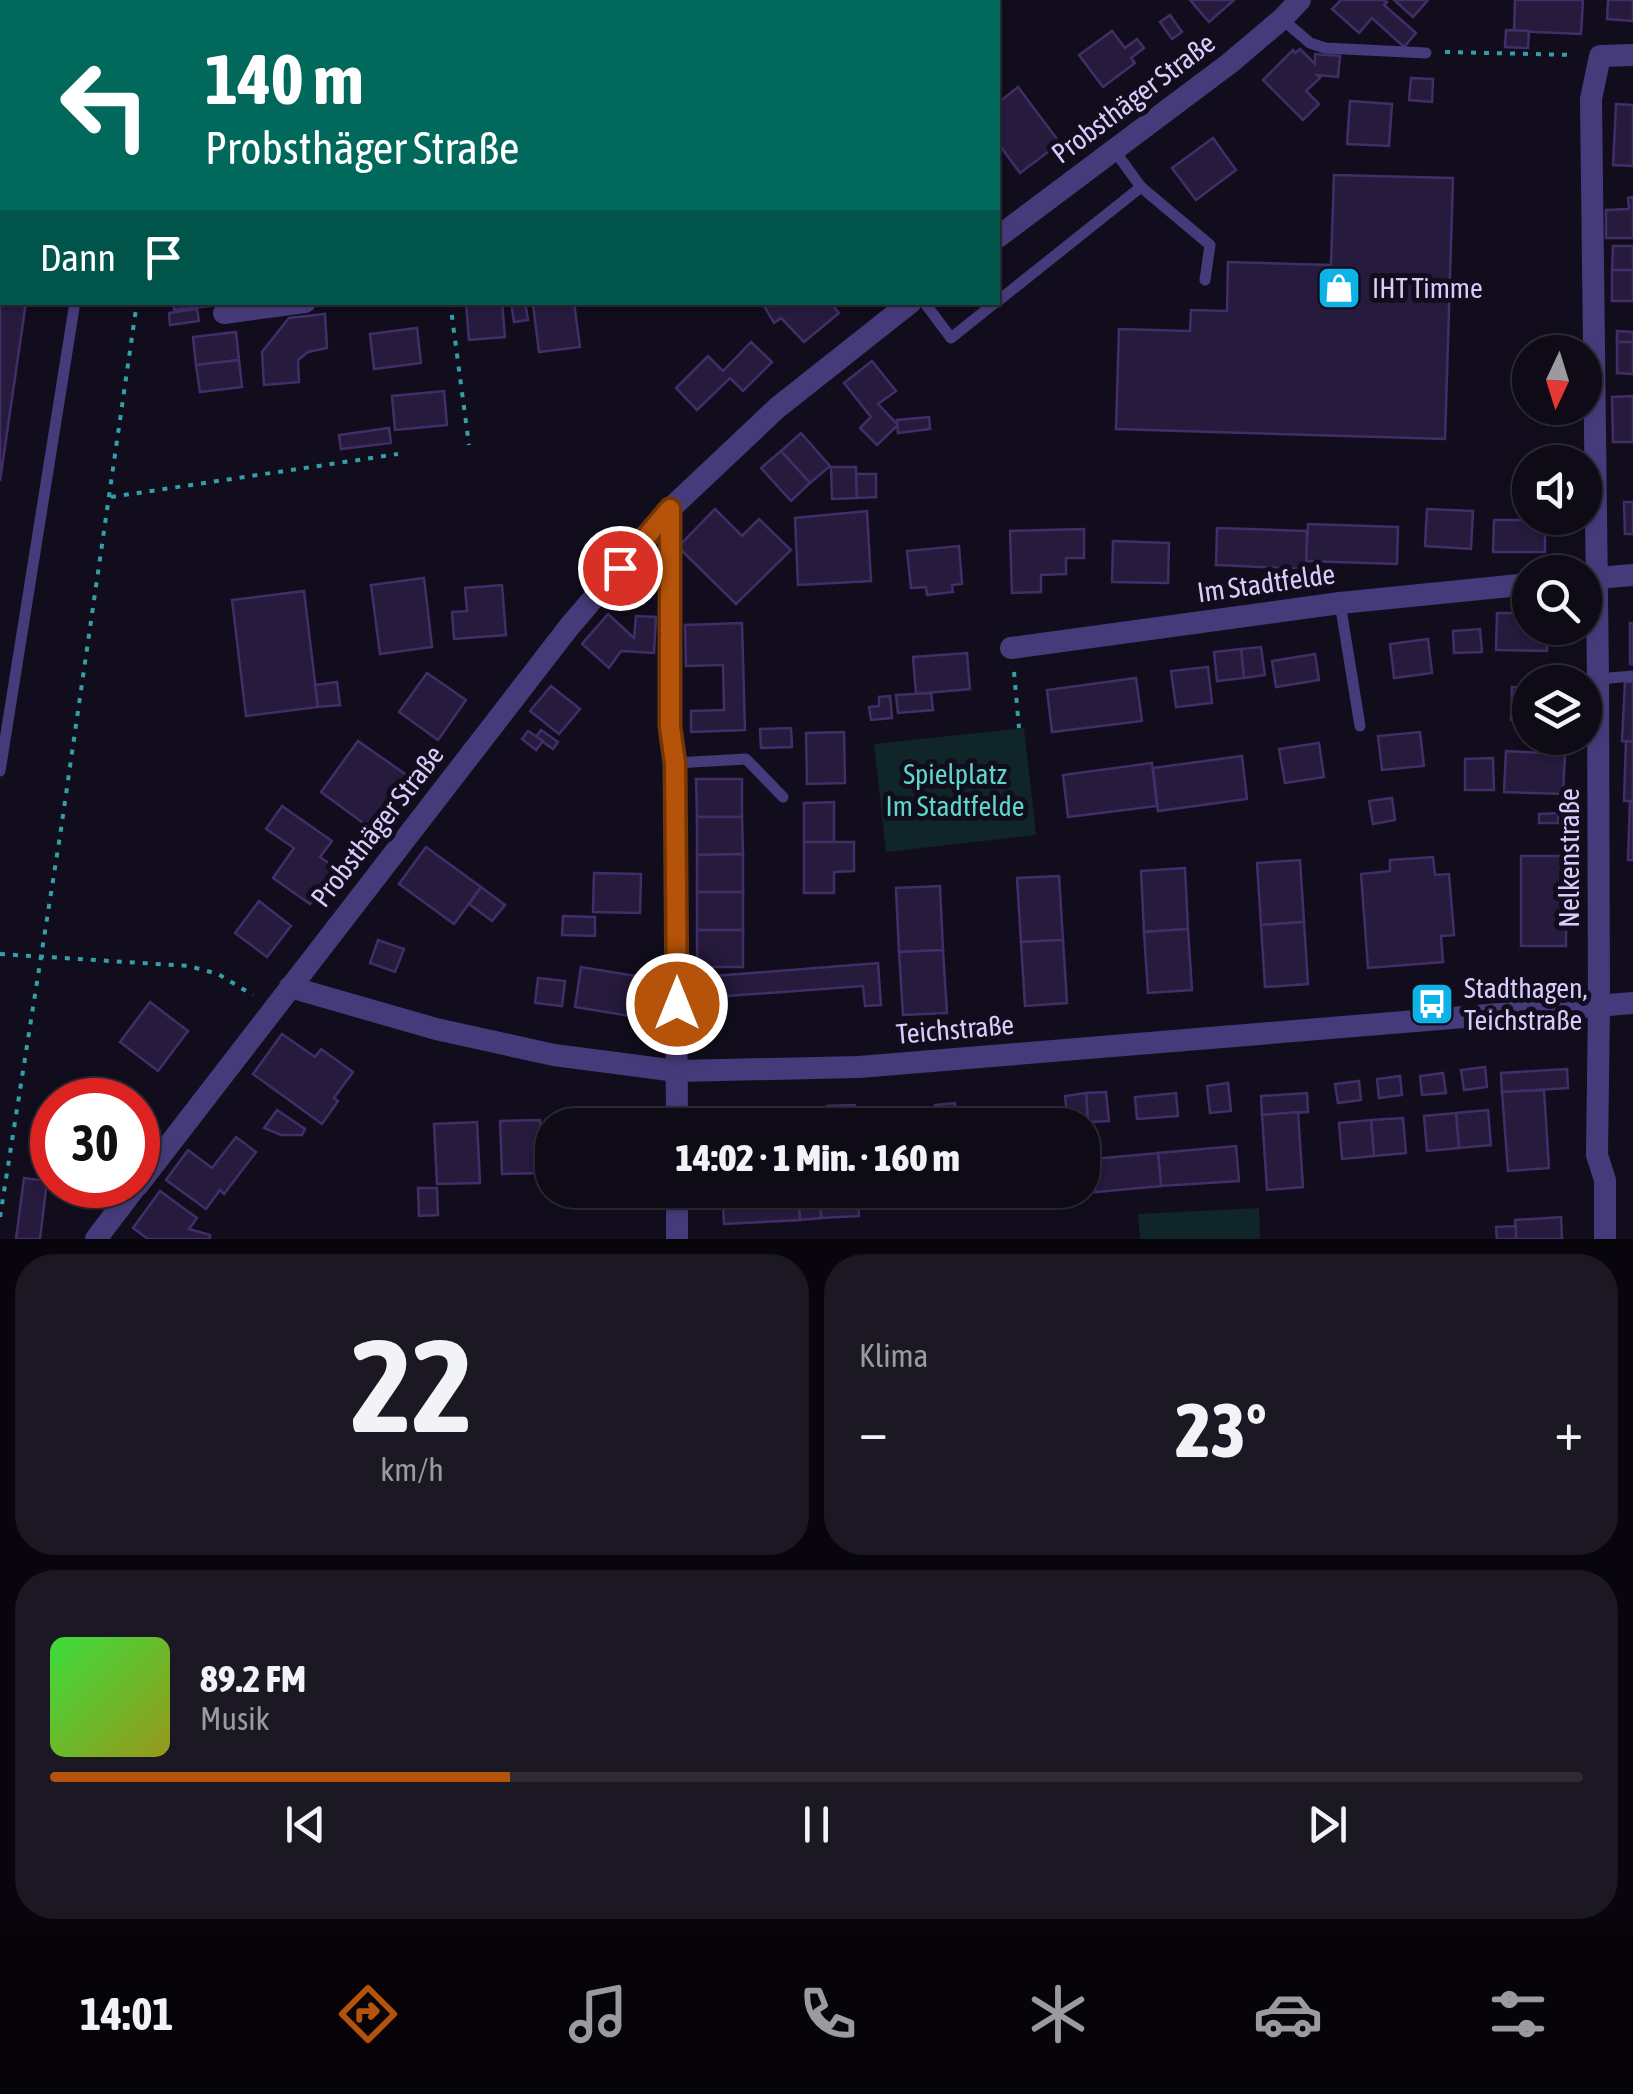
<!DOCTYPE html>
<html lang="de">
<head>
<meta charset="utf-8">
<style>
	body { margin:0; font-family:"Asap Condensed",sans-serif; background:#1c1823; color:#f1f3f6; height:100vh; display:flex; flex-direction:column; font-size:38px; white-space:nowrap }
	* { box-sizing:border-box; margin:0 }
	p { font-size:32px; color:#9b9aa1 }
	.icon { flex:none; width:55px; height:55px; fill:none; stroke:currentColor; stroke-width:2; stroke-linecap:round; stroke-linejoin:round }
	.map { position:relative; height:1239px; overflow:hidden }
	.side { display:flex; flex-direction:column; gap:15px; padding:15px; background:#08060c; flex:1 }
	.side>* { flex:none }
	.guide { position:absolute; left:0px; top:0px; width:1000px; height:305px; box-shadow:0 2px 8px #0004,0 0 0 2px #2e2b35; background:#00695c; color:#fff; overflow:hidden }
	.needle { width:65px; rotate:184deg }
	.buttons { position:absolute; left:1512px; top:335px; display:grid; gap:20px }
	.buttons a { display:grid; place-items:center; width:90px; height:90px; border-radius:50%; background:#0e0a16; box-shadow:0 2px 8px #0004,0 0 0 2px #2e2b35; font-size:50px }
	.speed { position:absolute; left:30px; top:1078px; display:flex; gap:20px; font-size:50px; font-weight:700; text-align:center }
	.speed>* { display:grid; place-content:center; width:130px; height:130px; border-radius:50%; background:#0e0a16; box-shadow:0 2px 8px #0004,0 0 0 2px #2e2b35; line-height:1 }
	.speed .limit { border:15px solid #d22; background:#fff; color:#111 }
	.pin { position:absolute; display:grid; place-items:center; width:85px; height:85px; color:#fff; margin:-42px; border:5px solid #fff; border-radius:50%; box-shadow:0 2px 10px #0007 }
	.me { position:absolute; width:110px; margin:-55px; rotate:0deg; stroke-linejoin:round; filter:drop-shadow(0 0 8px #0008) }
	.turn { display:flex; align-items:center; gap:35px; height:210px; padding:0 40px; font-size:45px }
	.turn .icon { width:130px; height:130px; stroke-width:2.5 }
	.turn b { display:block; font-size:70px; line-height:85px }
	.then { display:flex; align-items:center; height:95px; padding:0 40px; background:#0003; gap:20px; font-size:38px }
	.big { font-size:75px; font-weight:800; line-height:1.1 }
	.side .card { flex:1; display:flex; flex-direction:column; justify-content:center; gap:15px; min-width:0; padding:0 35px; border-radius:40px; background:#1c1823 }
	.side .dial { align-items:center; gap:0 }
	.dial b { font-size:130px; line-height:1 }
	.song { display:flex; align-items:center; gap:30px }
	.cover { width:120px; height:120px; border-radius:15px; background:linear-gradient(135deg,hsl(120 70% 55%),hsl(60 70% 35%)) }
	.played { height:10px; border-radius:5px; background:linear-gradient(90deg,#b45309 30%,#2e2b35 30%) }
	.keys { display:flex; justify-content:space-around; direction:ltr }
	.heat { display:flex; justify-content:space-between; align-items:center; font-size:55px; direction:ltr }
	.side .tiles { flex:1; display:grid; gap:15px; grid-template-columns:1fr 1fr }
	.card:last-child { grid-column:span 2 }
	.trip { position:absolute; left:535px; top:1108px; width:565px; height:100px; border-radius:40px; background:#0e0a16; box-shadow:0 2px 8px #0004,0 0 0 2px #2e2b35; font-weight:800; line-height:100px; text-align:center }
	.tab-bar { display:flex; height:160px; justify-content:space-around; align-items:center; background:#060409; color:#9b9aa1 }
	.tab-bar .icon { width:70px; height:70px }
	.tab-bar .on { color:#b45309 }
	.tab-bar b { font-size:45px; color:#f1f3f6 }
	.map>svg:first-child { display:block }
</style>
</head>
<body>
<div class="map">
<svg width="1633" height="1239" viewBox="0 0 1633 1239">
	<rect width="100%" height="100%" fill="#120d1d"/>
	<!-- green -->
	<g fill="#102527">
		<path d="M1024,728L1036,835L886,852L874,744Z"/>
		<path d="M1259,1208L1260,1239H1140L1138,1214Z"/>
	</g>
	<!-- building -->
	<g fill="#261a3d" stroke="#412e68" stroke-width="2.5">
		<path d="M143,0V2L80,1V0Z"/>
		<path d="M519,0H552V2H501Z"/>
		<rect x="745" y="0" width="59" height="2"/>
		<path d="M1190,0H1234L1209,22Z"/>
		<path d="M1341,0H1384L1387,2L1384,5L1416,33L1404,47L1372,18L1359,33L1332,9Z"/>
		<path d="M1394,0H1428L1413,17Z"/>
		<path d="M1515,0H1583L1581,34L1514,31Z"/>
		<path d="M1608,0H1633V21L1607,19Z"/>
		<path d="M1170,15L1182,32L1172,39L1160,22Z"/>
		<path d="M1506,30L1529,31L1528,48L1505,47Z"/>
		<path d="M1112,31L1125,48L1137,39L1144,48L1131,58L1135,63L1103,87L1079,55Z"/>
		<path d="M1300,49L1315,64V54L1340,56L1338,77L1317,75L1320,78L1306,91L1319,104L1303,120L1263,80L1293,50L1295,53Z"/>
		<path d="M1411,78L1433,79L1432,102L1409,100Z"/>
		<path d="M1018,87L1060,143L1020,173L998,143V103Z"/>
		<path d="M1350,101L1392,104L1389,146L1347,144Z"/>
		<path d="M1616,104L1633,105V166L1613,165Z"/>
		<path d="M1213,138L1236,170L1196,200L1172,168Z"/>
		<path d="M1334,175L1453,178L1445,439L1116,429L1119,329L1190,331L1191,310L1227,311L1228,262L1331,265Z"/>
		<path d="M1633,197V238H1606V210L1629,209L1628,198Z"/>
		<path d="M0,231L2,232V302H26L0,481Z"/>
		<path d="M1613,246H1633V270H1612Z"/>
		<rect x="1612" y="270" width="21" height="31"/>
		<path d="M174,302H210V306L174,310Z"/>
		<path d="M502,302L505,337L469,340L466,303Z"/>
		<path d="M511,302H525L528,320L514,322Z"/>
		<path d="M554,302H574L580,347L539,352L533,305Z"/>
		<path d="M762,302H830L839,313L804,342L781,318L774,323Z"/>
		<path d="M197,309L199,321L170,325L169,313Z"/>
		<path d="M325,314L327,348L308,352L298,360L299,382L264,385L262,352L289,318Z"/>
		<path d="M417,328L421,363L374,369L370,334Z"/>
		<path d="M1617,331L1633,332V342H1617Z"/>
		<path d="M236,332L239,360L196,365L193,337Z"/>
		<path d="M751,342L772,362L743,391L730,378L697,410L676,388L708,356L723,371Z"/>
		<path d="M1617,342H1633V374L1617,373Z"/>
		<path d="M239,360L242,387L200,392L196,365Z"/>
		<path d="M872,361L896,391L878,404L898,425L877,445L860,428L871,417L844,383Z"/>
		<path d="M444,391L447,425L395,430L392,396Z"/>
		<path d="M1633,396V442H1613L1612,397Z"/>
		<path d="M929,417L930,429L898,433L897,420Z"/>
		<path d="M389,428L391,443L341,449L339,435Z"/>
		<path d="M801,433L830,466L810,483L781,451Z"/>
		<path d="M781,451L810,483L791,501L761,468Z"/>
		<path d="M831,467H856L857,498L832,499Z"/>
		<path d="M856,474H876V497L857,498Z"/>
		<path d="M1624,502H1633V534H1625Z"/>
		<path d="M715,509L742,536L759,519L791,550L736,604L678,547Z"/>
		<path d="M1427,509L1473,511L1471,549L1425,546Z"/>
		<path d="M867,511L871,581L798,585L795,518Z"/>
		<path d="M1494,520H1545V552H1493Z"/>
		<path d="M1308,524L1398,527L1397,564L1306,561Z"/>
		<path d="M1217,528L1307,531L1306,569L1216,565Z"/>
		<path d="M1084,529V558H1066V574L1041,575V592L1012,593L1010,531Z"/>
		<path d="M1113,541L1169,543L1168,583L1112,582Z"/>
		<path d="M959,546L962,584L952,585L953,592L927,595L926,587L911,588L907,551Z"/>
		<path d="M424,578L432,647L380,654L371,585Z"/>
		<path d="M502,585L506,635L454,639L452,612L467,611L465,588Z"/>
		<path d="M304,591L318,707L246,716L232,600Z"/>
		<path d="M1497,613H1530V628H1547V651L1496,650Z"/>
		<path d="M608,614L634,638L636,616L656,617L654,653L621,651L609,668L582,644Z"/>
		<path d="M742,623L745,730L691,732V711L724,710L723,665L686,666L685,625Z"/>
		<rect x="1630" y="623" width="3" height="41"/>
		<path d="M1480,629L1482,652L1454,653L1453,631Z"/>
		<path d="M1428,639L1432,673L1394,678L1390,644Z"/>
		<path d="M1261,647L1265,675L1244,678L1241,649Z"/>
		<path d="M1241,649L1244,678L1217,681L1214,652Z"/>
		<path d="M967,653L970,689L916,694L913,657Z"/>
		<path d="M1315,654L1319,680L1276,687L1272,661Z"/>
		<path d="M1208,667L1212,703L1176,707L1171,671Z"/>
		<path d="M427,673L466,700L438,740L399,712Z"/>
		<rect x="1535" y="677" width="25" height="5"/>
		<path d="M1136,678L1142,721L1052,732L1047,690Z"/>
		<path d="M337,682L340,705L318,707L315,685Z"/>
		<path d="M1625,682H1633V742L1622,741Z"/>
		<path d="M551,686L580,709L559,734L530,711Z"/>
		<path d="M1512,687H1530V720H1511Z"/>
		<path d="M931,693L933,710L898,713L896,695Z"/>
		<path d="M890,696L892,718L871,720L869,707L879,706V697Z"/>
		<path d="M791,728L792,747L761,748L760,729Z"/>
		<path d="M541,730L558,742L553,749L536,737Z"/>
		<path d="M528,731L543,741L536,750L522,739Z"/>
		<path d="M844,732L845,783L807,784L806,733Z"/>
		<path d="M1420,732L1424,766L1382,770L1378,736Z"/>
		<path d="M358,741L408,776L370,828L321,792Z"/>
		<path d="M1626,741L1633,742V801H1624Z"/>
		<path d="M1319,743L1324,777L1285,783L1279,749Z"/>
		<path d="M1506,751L1565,754L1563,794L1504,792Z"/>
		<path d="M1242,756L1247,799L1158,811L1153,768Z"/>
		<path d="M1493,758L1494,790H1465V759Z"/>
		<path d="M1152,763L1157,806L1068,817L1063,775Z"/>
		<path d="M696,779H742V817H697Z"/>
		<path d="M1392,798L1395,820L1373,824L1369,801Z"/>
		<path d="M1630,801H1633V860H1628Z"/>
		<path d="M834,802V842H804V803Z"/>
		<path d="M282,806L332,841L320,857L336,868L310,904L273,878L294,848L266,829Z"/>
		<path d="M1558,813V823H1539V814Z"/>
		<path d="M697,817H742L743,854L697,855Z"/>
		<path d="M804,842H854V871L834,872V893H804Z"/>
		<path d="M426,847L481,887L454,924L399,884Z"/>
		<path d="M743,854V892H697V855Z"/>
		<rect x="1521" y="856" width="45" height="90"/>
		<path d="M1433,857L1435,875L1449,874L1454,935L1441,936L1443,962L1368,968L1361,874L1390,871V860Z"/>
		<path d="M1300,860L1304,922L1261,925L1257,863Z"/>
		<path d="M1185,868L1188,929L1144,932L1141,871Z"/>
		<path d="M594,873L641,874L640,913L593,912Z"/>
		<path d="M1059,876L1063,940L1021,942L1017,878Z"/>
		<path d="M940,886L943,950L899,952L896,888Z"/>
		<path d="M481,887L505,905L492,921L469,904Z"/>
		<rect x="697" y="892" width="46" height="38"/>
		<path d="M259,901L291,926L267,957L235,933Z"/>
		<path d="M563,916L595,917V936L562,935Z"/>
		<path d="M1304,922L1308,984L1265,987L1261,925Z"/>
		<path d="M1188,929L1192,990L1148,993L1144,932Z"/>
		<rect x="697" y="930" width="46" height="37"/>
		<path d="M378,940L404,949L395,972L370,963Z"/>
		<path d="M1063,940L1067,1003L1025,1006L1021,942Z"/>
		<path d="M943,950L947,1013L903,1015L899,952Z"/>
		<path d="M878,963L881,1005L865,1006L863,986L715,997L714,976Z"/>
		<path d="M581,967L642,977L636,1017L575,1007Z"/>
		<path d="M538,978L565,981L562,1006L535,1003Z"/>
		<path d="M150,1002L188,1031L158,1071L120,1042Z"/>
		<path d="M282,1034L315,1057L321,1049L353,1072L334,1098L338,1101L322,1124L253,1074Z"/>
		<path d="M1485,1067L1487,1087L1464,1090L1461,1070Z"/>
		<path d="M1567,1069L1568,1088L1502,1092L1501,1073Z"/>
		<path d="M1443,1073L1446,1093L1422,1095L1420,1076Z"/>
		<path d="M1400,1076L1402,1095L1379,1098L1377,1079Z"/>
		<path d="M1359,1081L1361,1100L1338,1103L1335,1084Z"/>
		<path d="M1228,1083L1231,1111L1210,1113L1207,1086Z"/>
		<path d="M1544,1090L1549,1168L1508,1171L1502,1092Z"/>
		<path d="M1106,1092L1109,1121L1088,1122L1086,1093Z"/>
		<path d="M1086,1093L1088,1122L1068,1125L1065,1096Z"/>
		<path d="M1176,1093L1178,1116L1137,1119L1135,1097Z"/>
		<path d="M1307,1093L1308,1112L1262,1115L1261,1096Z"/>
		<path d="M955,1103L957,1125H938L935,1105Z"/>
		<path d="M855,1105V1122H827V1106Z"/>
		<path d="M277,1110L305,1129L302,1135H281L264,1128Z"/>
		<path d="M1488,1110L1491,1145L1459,1148L1456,1113Z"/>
		<path d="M1298,1112L1303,1187L1267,1190L1262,1115Z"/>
		<path d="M1456,1113L1459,1148L1427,1151L1424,1116Z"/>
		<path d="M620,1118V1125H584V1120Z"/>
		<path d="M1403,1118L1406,1153L1374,1156L1371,1120Z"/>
		<path d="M540,1120L542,1173L502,1174L500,1121Z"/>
		<path d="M1371,1120L1374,1156L1342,1159L1339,1123Z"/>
		<path d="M477,1122L480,1183L437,1184L434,1124Z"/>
		<path d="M236,1137L256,1152L224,1194L220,1190L206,1209L166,1180L188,1150L212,1168Z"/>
		<path d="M1236,1146L1239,1181L1161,1186L1158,1153Z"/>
		<path d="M1158,1153L1161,1186L1086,1193L1083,1160Z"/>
		<path d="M24,1178L47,1181L40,1239H16Z"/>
		<path d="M418,1188H437L438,1215L419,1216Z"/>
		<path d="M722,1190H799L800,1220L724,1224Z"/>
		<path d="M820,1190H857L859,1216L821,1218Z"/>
		<path d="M160,1191L197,1218L189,1229L210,1235V1239H148L133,1228Z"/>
		<path d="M820,1191L821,1218L800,1220L799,1193Z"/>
		<path d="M1561,1217L1562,1239H1516L1515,1220Z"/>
		<path d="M1516,1226V1239H1497L1496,1227Z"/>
	</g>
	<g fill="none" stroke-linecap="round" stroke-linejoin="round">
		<!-- path -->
		<g stroke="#349fa8" stroke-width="4" stroke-dasharray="5 8" stroke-linecap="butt">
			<path d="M1445,52L1575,55"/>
			<path d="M0,145L2,146"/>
			<path d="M450,302L469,445"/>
			<path d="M111,497L398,454"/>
			<path d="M1014,672L1019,728"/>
			<path d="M0,954L189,966L218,974L253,995"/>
			<path d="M0,1217L60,836L137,302"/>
		</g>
		<!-- service -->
		<g stroke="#463b7a" stroke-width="11">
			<path d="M1282,19L1310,43L1325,48L1426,53"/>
			<path d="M1141,187L1210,245L1205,280"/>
			<path d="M0,205H2"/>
			<path d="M998,301L1141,187L1114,150"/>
			<path d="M924,302L951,338L996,302"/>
			<path d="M1340,603L1360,726"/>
			<path d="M1598,679L1633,676"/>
			<path d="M675,763L746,759L783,797"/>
			<path d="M0,771L75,302"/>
		</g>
		<!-- minor -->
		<g stroke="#463b7a" stroke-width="22">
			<path d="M189,2V0"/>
			<path d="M951,2L965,0"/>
			<path d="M998,237L1230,63L1282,19L1300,0"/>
			<path d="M224,313L305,302"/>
			<path d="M670,509V727L675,763L677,1125"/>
			<path d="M1585,579L1633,575"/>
			<path d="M1011,648L1340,603L1530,584"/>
			<path d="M290,987L436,1029L554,1055L677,1071L859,1067L1633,1003"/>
			<path d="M138,1185L569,627L670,509L777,408L911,302"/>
			<path d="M96,1239L137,1185"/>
			<path d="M677,1239V1190"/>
			<path d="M1605,1239V1180L1597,1155L1599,1006L1598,679L1591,99L1600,56L1633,55"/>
		</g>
	</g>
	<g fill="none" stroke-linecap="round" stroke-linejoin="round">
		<defs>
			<path id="route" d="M620,568L670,509V727L675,763L677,1004"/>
		</defs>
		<!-- route casing -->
		<use href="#route" stroke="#753606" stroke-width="25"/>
		<!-- route -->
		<use href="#route" stroke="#b45309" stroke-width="18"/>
	</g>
	<!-- icons -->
	<defs>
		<symbol id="shop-square" viewBox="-11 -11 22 22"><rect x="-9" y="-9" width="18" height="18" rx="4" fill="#0db3e7" stroke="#120d1d"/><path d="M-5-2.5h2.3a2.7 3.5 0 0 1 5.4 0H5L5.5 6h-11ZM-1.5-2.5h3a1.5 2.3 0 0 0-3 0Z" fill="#fff"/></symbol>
		<symbol id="bus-square" viewBox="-11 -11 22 22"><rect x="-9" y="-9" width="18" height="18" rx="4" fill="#0db3e7" stroke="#120d1d"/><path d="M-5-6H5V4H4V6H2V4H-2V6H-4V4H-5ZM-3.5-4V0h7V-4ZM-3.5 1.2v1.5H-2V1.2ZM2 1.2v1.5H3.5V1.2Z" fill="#fff"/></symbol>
	</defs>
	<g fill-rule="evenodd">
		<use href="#shop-square" x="1314" y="263" width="50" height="50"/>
		<use href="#bus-square" x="1407" y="979" width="50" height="50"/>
	</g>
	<g text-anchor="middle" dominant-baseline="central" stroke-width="10" stroke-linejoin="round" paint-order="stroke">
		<!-- street labels -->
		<g font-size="28" fill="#d8ccfc" stroke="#120d1d">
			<text transform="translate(1133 98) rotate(-37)">Probsthäger Straße</text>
			<text transform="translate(1266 583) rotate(-8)">Im Stadtfelde</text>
			<text transform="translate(377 826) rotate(-52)">Probsthäger Straße</text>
			<text transform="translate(1569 858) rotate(-90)">Nelkenstraße</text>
			<text transform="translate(955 1029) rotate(-5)">Teichstraße</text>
		</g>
		<!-- poi labels -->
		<g font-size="28" fill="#d8ccfc" stroke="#120d1d" text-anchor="start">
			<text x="1372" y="288">IHT Timme</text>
			<text x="1464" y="988">Stadthagen,<tspan x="1464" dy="32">Teichstraße</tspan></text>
		</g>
		<!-- park labels -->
		<g font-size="28" fill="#5ed7c9" stroke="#120d1d">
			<text x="955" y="774">Spielplatz<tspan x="955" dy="32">Im Stadtfelde</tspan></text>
		</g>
	</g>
</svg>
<div class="buttons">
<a><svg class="needle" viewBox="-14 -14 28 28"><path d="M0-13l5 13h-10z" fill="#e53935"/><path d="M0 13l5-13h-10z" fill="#9b9aa1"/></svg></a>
<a><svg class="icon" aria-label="sound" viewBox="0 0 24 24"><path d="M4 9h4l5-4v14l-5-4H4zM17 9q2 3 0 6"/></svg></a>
<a><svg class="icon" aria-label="search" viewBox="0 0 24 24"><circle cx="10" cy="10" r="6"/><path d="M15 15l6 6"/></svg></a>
<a><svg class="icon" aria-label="layers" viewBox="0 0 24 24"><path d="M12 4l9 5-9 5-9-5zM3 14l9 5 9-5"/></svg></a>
</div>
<div class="speed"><div class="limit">30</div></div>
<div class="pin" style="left:620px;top:568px;background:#d93025"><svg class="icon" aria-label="arrive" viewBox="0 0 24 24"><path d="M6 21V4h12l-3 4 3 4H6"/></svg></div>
<svg class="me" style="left:677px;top:1004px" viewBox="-20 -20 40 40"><circle r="17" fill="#b45309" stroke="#fff" stroke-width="3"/><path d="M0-11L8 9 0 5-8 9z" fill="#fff"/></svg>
<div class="trip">14:02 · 1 Min. · 160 m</div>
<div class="guide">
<div class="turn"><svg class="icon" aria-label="left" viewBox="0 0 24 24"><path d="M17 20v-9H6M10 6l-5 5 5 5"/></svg><div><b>140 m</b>Probsthäger Straße</div></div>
<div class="then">Dann<svg class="icon" aria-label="arrive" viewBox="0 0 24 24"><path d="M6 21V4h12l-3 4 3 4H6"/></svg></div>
</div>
</div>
<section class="side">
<div class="tiles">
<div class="card dial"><b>22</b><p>km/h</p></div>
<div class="card"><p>Klima</p>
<div class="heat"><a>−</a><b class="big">23°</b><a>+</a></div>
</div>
<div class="card">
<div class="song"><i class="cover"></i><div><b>89.2 FM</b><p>Musik</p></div></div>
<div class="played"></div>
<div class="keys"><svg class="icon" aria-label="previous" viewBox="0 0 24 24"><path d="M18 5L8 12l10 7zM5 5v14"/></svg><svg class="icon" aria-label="pause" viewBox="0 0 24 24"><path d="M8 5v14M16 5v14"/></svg><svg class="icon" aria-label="next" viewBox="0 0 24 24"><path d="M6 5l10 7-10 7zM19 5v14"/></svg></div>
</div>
</div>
</section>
<nav class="tab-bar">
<b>14:01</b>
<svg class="icon on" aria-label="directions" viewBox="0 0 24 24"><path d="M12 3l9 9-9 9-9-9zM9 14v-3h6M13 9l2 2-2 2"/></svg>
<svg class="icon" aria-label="music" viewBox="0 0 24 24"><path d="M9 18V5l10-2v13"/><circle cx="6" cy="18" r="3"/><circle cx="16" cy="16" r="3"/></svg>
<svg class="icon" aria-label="phone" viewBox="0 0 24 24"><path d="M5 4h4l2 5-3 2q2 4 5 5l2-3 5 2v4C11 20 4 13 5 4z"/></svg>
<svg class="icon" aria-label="climate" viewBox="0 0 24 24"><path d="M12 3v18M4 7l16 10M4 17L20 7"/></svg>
<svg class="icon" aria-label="car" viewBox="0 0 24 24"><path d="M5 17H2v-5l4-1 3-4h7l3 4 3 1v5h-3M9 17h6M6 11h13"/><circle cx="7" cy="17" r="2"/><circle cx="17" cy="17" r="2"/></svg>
<svg class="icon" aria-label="filters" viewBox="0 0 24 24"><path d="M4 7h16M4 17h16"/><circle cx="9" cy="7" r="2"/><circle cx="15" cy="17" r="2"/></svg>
</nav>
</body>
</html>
